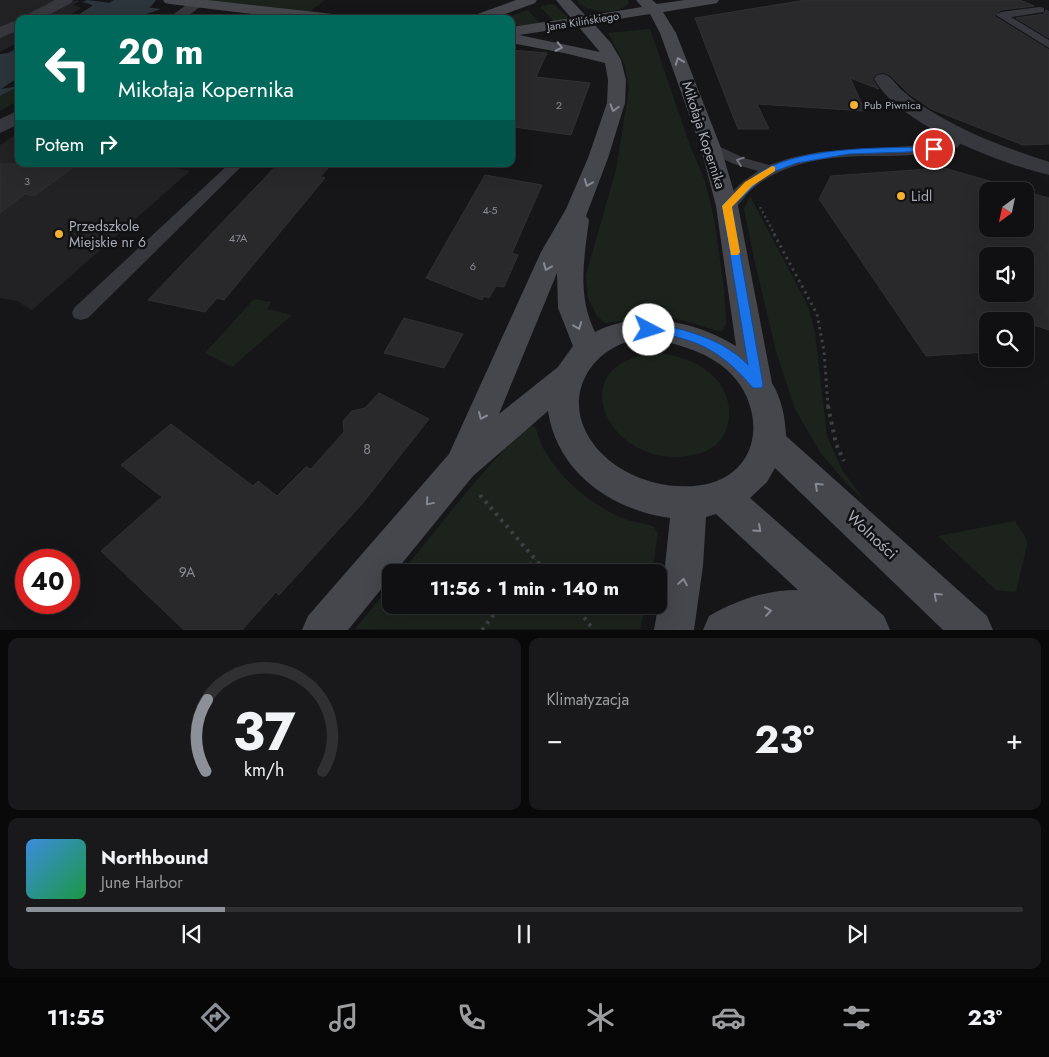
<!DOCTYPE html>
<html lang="pl">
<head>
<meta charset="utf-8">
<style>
	body { margin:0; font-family:Jost,sans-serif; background:#19191b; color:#f1f3f6; height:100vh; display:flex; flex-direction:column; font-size:19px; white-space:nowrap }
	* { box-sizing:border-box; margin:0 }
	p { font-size:16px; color:#9c9d9f }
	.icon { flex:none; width:28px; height:28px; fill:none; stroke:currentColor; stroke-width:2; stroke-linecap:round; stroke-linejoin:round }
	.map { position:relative; height:630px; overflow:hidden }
	.details { display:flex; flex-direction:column; gap:8px; padding:8px; background:#09090a; flex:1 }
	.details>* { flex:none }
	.banner { position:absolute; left:15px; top:15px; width:500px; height:152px; border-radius:10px; box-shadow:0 5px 20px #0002,0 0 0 1px #303032; background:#00695c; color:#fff; overflow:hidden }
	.needle { width:32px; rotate:213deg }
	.buttons { position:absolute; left:979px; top:182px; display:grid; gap:10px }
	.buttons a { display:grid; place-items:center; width:55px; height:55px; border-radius:10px; background:#101012; box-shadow:0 5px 20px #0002,0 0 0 1px #303032; font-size:25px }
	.speed { position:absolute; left:15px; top:549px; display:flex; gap:10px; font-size:25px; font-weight:700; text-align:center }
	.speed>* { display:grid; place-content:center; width:65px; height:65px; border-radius:50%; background:#101012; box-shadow:0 5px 20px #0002,0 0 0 1px #303032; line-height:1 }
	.speed .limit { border:8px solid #d22; background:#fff; color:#111 }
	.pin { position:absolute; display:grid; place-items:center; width:42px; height:42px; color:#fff; margin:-21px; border:2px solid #fff; border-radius:50%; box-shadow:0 1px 5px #0007 }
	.me { position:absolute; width:55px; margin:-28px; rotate:95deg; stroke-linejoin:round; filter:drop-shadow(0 0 4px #0008) }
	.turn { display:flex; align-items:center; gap:18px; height:105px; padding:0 20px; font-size:22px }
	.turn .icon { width:65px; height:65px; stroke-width:2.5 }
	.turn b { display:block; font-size:35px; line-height:42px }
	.then { display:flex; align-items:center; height:48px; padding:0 20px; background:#0003; gap:10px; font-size:19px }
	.big { font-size:38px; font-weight:700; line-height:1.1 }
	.details .widget { flex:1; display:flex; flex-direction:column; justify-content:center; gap:8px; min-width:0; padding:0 18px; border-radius:10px; background:#19191b }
	.details .dial { align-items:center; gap:0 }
	.dial svg { height:130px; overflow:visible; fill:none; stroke:#303032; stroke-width:7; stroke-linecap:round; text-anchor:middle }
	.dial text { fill:#f1f3f6; stroke:none }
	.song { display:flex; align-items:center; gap:15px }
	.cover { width:60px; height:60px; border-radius:8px; background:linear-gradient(135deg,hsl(210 70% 55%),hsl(140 70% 35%)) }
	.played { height:5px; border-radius:2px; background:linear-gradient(90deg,#8c9099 20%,#303032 20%) }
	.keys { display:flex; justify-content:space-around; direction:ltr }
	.heat { display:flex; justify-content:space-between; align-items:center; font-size:28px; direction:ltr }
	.details .tiles { flex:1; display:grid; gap:8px; grid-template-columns:1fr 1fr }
	.widget:last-child { grid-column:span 2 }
	.trip { position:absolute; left:382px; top:564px; width:285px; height:50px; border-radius:10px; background:#101012; box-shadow:0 5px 20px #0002,0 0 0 1px #303032; font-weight:700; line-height:50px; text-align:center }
	.dock { display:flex; height:80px; justify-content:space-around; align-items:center; background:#060607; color:#9c9d9f }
	.dock .icon { width:35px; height:35px }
	.dock .current { color:#8c9099 }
	.dock b { font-size:22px; color:#f1f3f6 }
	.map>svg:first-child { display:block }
</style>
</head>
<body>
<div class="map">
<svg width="1049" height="630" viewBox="0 0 1049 630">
	<rect width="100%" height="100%" fill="#161618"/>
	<!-- built -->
	<g fill="#222225">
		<path d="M0,0H67L79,1L73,5L81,8L63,19H19V42L0,52Z"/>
		<path d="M15,135L19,136V164H156L190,171L32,310L17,301L0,298V145Z"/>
	</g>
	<!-- green -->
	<g fill="#1c231d">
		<path d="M198,0H325L308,13Z"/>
		<path d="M578,0H628L629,3C618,16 591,12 579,4Z"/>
		<path d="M549,4H554L568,18L554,21L540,7Z"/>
		<path d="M528,10L539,23L511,27V19H501Z"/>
		<path d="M650,29L689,143L705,181L714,218L723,281L726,316V325L721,332L682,320L657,316L605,323L597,316L588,298L586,275L616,170L629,89L625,65L608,33Z"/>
		<path d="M19,86V100L0,111V96Z"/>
		<path d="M750,196L808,306L815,333L827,436L842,470L865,501L848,485L820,452L795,409L776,351L755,263L744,209Z"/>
		<path d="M254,299L271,302L267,309L292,315L232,367L205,353Z"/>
		<path d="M661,353C681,357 700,362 715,378C737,400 734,443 701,453C610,480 553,358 661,353Z"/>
		<path d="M530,424L535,427C538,433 539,440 542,446C558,477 590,504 622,518C632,522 643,523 653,526L658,533L652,572H402C443,522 482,469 530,424Z"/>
		<path d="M1015,521L1026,538L1027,545L1016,591L1014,592L996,590L938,536Z"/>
		<path d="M391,585V605H646L640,629H355Z"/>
	</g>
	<!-- water -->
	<g fill="#2c353c">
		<path d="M87,0L161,9L132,19H72L92,6V5L83,2Z"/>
		<path d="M19,47V77L1,89L19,86L0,96V54L8,53Z"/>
	</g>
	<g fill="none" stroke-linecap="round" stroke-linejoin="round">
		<!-- river -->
		<path fill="#2c353c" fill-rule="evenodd" d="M114,0H156C140,23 113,19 89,19L94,12Z"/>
	</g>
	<!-- building -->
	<g fill="#29292c" stroke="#303034" fill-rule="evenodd">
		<path d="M806,0H1020L1034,6L1001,10L994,16L1049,50V144L1023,145L931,109L908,93L890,75L883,72L876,74L872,79L879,89L850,78L865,111L757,104L769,129H738L695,18Z"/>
		<path d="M1046,10L1049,12V38L1016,18L1044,14Z"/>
		<path d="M511,50L547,53L536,77L590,83L571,135L514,127L511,134Z"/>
		<path d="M0,164H77L34,196L25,194L0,213Z"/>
		<path d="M278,164H332L320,177L325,178L224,300L217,298L205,312L148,300Z"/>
		<path d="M944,168L1049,198V330L1034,325L1032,348L1025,349V321H988V352L926,356L819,199L831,176ZM988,191H1025V229H988ZM988,256H1025V294H988Z"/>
		<path d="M485,175L542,185L512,253L518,255L504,287L496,286L489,298L484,296L482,300L426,278Z"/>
		<path d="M404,318L463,334L444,368L384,353Z"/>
		<path d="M379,393L429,419L362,504L279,595L276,592L242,630H184L101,551L162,497L121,465L171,424L253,486L258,481L277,496L306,467L311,469L344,432L343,421L352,411L365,408Z"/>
	</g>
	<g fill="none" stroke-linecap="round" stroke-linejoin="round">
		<!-- path-far2 -->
		<path stroke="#3d3f44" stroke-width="2.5" stroke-dasharray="2 3" stroke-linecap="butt" d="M760,207L775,235"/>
		<!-- path-far1 -->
		<path stroke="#3d3f44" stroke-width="3" stroke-dasharray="2.5 4" stroke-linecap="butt" d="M774,234L817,314L824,351L828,407"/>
		<!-- path -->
		<g stroke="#3d3f44" stroke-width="4" stroke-dasharray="3 5" stroke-linecap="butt">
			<path d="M828,406L836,444L844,461"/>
			<path d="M480,495L546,572"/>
			<path d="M525,572L535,559"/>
			<path d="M574,605L594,630"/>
			<path d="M482,630L501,605"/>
		</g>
		<!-- lane -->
		<g fill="#37383d" fill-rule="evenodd">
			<path d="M1040,7L1044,8V12L1011,17L1049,40V48L996,15L1001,12Z"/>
			<path d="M959,130L966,134L958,147C907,164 850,148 798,165C782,170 764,178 751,190C745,195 740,205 733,209C729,211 725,210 721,209L719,206L721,203L742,182L758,171L734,164L706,151L704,148L711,144L716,145L744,158L769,165L790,158L819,152L939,144L948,141L954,131Z"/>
			<path d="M229,164H244L88,318L81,320L74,318L72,313L74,308Z"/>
		</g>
		<!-- street -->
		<g fill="#37383d" fill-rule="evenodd">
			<path d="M55,0H73L71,3L41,19H22L24,16Z"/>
			<path d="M193,0H203L205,3L184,19H167Z"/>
			<path d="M19,19V30L0,38V27Z"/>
			<path d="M883,74C893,76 895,85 903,91C913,100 923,107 934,113C970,135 1010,149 1049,162V175C1002,164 922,132 888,97C883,92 878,85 874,79L877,75Z"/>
			<path d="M19,110V124L0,133V119Z"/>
		</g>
		<!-- secondary -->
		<g fill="#45474d" fill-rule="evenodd">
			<path d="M163,0H207L333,14L338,16L340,19H292L170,4L165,3Z"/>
			<path d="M516,0H537L535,3L492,19H470L472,16Z"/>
			<path d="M556,0H571L586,16L642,7L636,0H652L657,4L685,0H719L717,3L712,4L663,12L676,33L721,148L738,206L772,383C782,400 785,416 786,436L987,616L993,630H943L775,468L767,482L750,498L884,616L890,630H703L709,616C737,600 765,590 798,590L716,514L706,517L703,566L694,630H654L665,566L670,518C611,510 557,472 548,411L473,476L395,572H391V577L348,630H302L308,616L449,454L541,252L566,209L588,158L607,103L608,80L605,63L564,53L511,43V27L571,18ZM650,14L660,33L701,148L716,206L736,346C695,321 639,309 595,332C577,295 584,259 589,220L586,216L608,158L625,103L626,80L621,60L611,43L593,23ZM578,26L600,52L519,35ZM557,273L558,308L573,346L558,367L499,414ZM662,341C685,346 709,354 727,370C764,403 765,467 711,483C666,495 607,474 586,432C568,397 586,359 621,344C633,339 649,341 662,341Z"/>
		</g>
	</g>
	<!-- one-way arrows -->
	<defs><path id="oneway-chevron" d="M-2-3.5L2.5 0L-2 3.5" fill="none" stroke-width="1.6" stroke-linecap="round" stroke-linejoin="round" transform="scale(1.25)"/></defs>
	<g stroke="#858993">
		<use href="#oneway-chevron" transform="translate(559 47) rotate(12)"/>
		<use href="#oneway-chevron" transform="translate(679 61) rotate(-110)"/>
		<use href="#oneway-chevron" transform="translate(614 108) rotate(106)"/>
		<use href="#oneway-chevron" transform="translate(588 183) rotate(111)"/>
		<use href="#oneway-chevron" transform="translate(547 267) rotate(113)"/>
		<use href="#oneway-chevron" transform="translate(578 326) rotate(69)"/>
		<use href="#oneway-chevron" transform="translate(482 416) rotate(114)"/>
		<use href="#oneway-chevron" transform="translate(818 486) rotate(-137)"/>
		<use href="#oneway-chevron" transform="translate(429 502) rotate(130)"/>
		<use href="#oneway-chevron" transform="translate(758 529) rotate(42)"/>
		<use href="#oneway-chevron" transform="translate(683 582) rotate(-81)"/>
		<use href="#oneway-chevron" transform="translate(937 596) rotate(-137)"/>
		<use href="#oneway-chevron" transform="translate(768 611) rotate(-8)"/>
	</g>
	<use stroke="#757881" href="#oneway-chevron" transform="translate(740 161) rotate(-161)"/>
	<!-- route -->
	<path fill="#1a73e8" stroke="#114b97" d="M934,147L938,149L937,151L849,154L797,163L773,172L759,181L732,207L763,384L762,388H753C729,360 709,344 672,336C663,334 653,336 645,333L643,330C652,316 707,337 720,344C729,349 741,357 748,365L722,206L723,204C736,192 749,179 764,170C806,146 885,148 934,147Z"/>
	<!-- slow -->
	<path fill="#f59e0b" d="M772,166L775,167V171L752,186L732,207L740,252L738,255H731L722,206L745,182Z"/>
	<!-- markers -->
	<g fill="#f2b134" stroke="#111113" stroke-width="2">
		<circle cx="854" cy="105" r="5"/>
		<circle cx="901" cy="196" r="5"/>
		<circle cx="59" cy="234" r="5"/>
	</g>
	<g text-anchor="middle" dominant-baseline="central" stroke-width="5" stroke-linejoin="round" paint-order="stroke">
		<!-- far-street labels -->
		<g font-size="11" fill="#a8adb8" stroke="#111113">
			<text transform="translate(583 21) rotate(-9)">Jana Kilińskiego</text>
		</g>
		<!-- number labels -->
		<g font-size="11" fill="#888b94">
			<text x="559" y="105">2</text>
			<text x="27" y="181">3</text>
			<text x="490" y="210">4-5</text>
			<text x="238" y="238">47A</text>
			<text x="473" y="266">6</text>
		</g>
		<!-- far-poi labels -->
		<g font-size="11" fill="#a8adb8" stroke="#111113" text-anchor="start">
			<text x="864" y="105">Pub Piwnica</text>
		</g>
		<!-- street labels -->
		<g font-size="14" fill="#a8adb8" stroke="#111113">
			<text transform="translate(704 135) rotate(72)">Mikołaja Kopernika</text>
		</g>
		<!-- poi labels -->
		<g font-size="14" fill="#a8adb8" stroke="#111113" text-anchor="start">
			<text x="911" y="196">Lidl</text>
			<text x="69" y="226">Przedszkole<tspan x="69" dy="16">Miejskie nr 6</tspan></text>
		</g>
		<!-- near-number labels -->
		<g font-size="14" fill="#888b94">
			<text x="367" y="449">8</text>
			<text x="187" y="572">9A</text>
		</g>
		<!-- near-street labels -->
		<g font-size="16" fill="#a8adb8" stroke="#111113">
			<text transform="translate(872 535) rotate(43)">Wolności</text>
		</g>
	</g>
</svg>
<div class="buttons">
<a><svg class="needle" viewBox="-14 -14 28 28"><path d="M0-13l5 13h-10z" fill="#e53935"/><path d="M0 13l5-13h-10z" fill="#9c9d9f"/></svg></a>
<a><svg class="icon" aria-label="sound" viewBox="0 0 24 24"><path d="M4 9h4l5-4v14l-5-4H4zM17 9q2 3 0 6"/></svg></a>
<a><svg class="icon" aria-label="search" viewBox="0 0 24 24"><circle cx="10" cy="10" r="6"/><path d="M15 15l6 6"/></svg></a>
</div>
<div class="speed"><div class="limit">40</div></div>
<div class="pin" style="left:934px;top:149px;background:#d93025"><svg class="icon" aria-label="arrive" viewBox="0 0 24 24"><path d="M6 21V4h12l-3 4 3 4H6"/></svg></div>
<svg class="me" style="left:649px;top:330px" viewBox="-20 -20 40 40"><circle r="19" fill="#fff"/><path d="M0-13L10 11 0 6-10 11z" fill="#1a73e8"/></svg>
<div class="trip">11:56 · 1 min · 140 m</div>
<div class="banner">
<div class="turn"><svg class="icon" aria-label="left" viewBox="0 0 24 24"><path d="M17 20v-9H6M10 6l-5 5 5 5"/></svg><div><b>20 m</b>Mikołaja Kopernika</div></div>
<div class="then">Potem<svg class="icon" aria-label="right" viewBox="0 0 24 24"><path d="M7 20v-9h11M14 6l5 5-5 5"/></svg></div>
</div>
</div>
<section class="details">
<div class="tiles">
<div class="widget dial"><svg viewBox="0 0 100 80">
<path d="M14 69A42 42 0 1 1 86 69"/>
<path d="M14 69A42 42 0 0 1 15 25" stroke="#8c9099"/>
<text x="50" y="56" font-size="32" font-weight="700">37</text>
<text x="50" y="72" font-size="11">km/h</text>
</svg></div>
<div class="widget"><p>Klimatyzacja</p>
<div class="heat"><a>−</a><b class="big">23°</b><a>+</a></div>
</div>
<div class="widget">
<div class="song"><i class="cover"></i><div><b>Northbound</b><p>June Harbor</p></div></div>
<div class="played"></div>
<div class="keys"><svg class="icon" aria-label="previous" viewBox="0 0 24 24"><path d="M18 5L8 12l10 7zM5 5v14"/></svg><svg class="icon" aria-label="pause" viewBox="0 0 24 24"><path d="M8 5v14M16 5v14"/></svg><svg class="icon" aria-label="next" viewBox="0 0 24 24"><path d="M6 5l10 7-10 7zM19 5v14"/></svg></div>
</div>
</div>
</section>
<nav class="dock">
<b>11:55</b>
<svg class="icon current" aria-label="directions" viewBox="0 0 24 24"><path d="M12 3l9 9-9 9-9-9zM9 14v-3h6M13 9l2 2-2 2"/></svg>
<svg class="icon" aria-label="music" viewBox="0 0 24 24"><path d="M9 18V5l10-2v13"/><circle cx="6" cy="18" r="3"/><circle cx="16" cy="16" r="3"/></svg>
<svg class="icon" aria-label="phone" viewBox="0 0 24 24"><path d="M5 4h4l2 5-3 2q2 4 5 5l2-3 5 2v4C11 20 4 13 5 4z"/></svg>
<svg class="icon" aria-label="climate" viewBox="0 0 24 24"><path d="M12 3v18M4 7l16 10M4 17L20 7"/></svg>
<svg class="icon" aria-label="car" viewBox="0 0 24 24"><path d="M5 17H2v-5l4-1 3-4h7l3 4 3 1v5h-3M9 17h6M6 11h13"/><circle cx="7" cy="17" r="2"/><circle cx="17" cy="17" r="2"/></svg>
<svg class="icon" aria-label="filters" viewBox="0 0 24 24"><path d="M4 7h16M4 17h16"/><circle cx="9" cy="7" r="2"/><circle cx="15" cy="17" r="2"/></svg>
<b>23°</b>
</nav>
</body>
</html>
